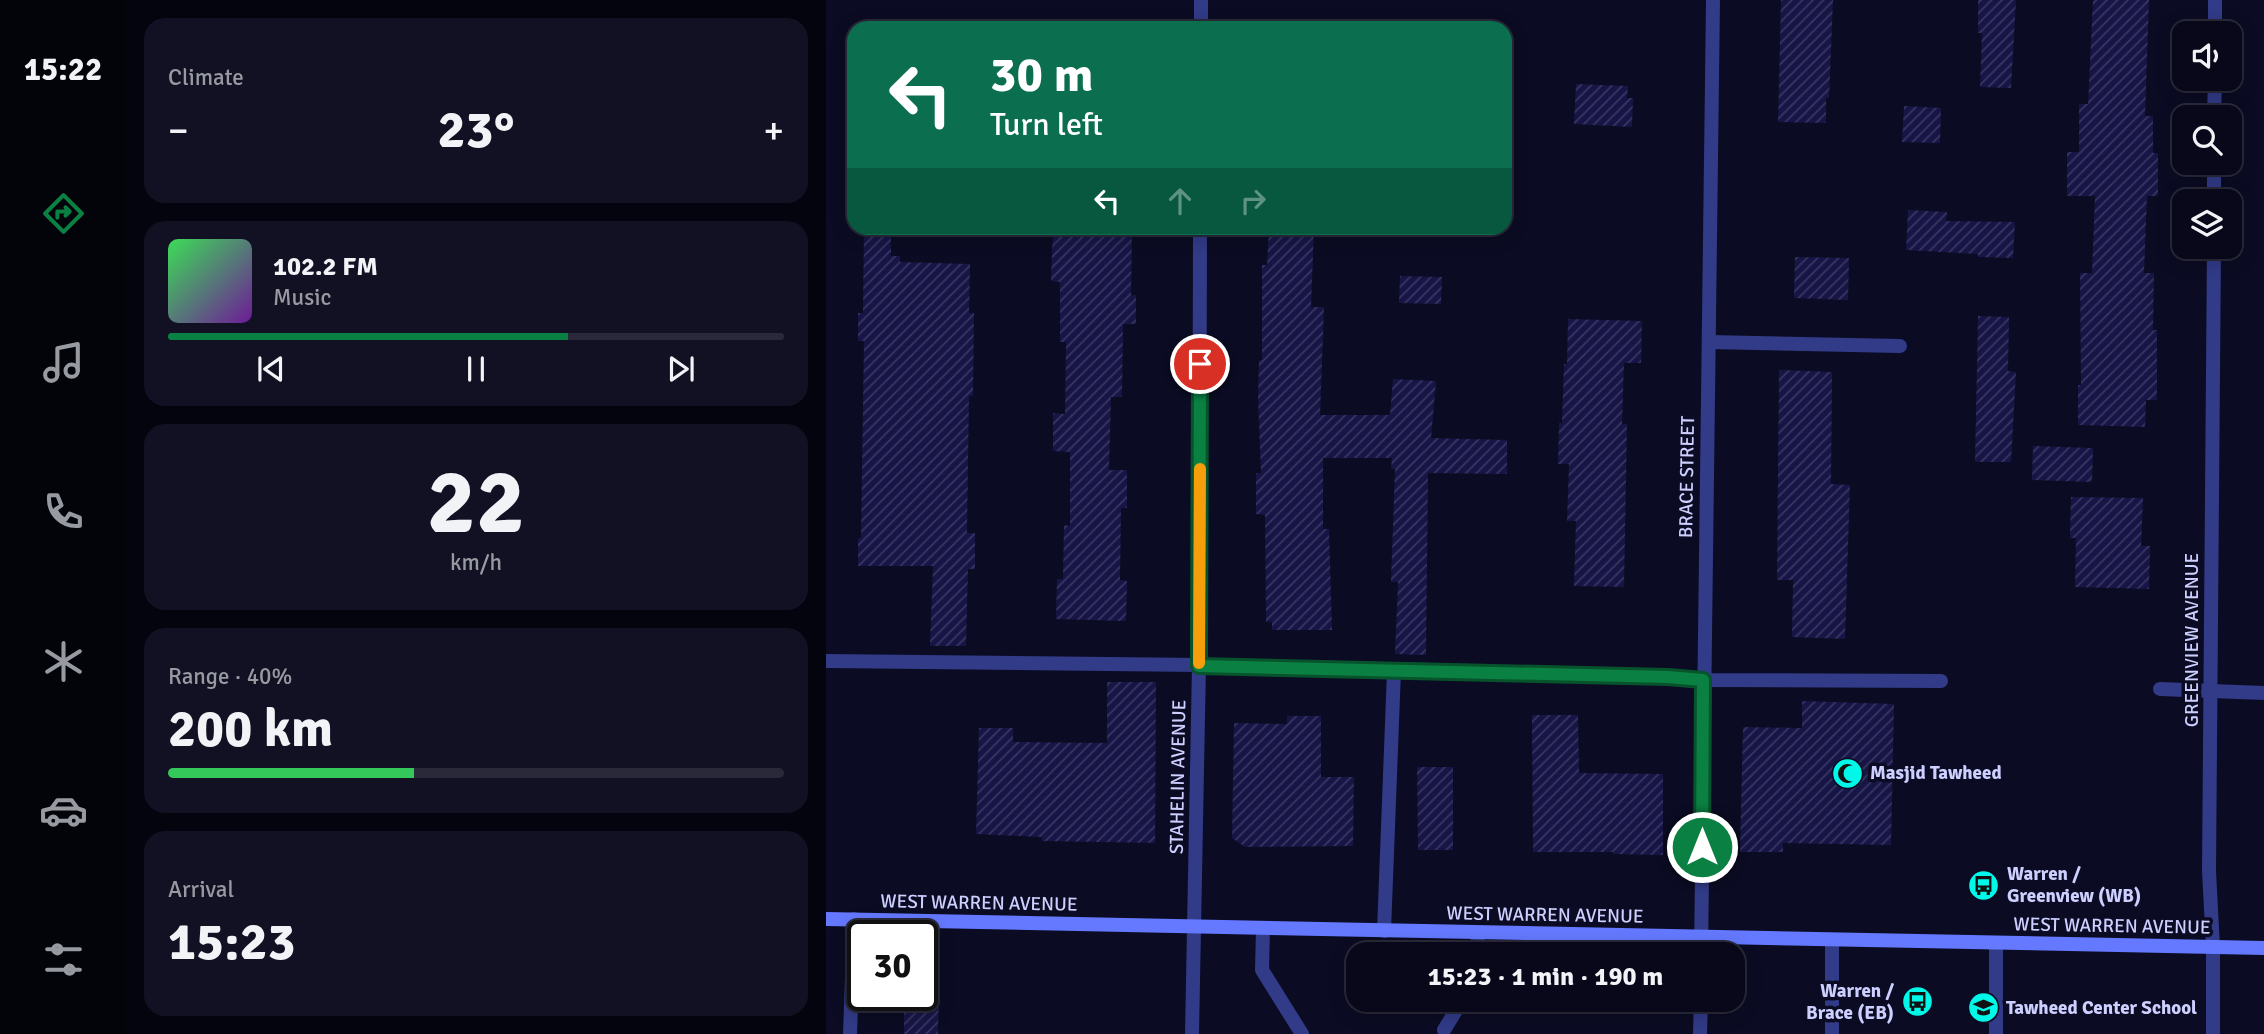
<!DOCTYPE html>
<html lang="en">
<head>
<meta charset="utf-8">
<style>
	body { margin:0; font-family:Signika,sans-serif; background:#111123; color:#f1f3f6; height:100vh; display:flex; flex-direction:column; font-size:26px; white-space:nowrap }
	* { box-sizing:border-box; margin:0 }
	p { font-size:23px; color:#989aa2 }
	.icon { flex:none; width:38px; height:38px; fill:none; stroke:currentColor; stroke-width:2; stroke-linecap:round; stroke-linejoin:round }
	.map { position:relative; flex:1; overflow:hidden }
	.drawer { display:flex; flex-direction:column; gap:18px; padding:18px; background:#04040e; width:700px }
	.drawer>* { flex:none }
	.top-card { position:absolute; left:21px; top:21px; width:665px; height:214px; border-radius:21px; box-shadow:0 4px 18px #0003,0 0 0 2px #292939; background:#0b6e4f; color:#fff; overflow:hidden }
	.buttons { position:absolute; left:1346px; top:21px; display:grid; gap:14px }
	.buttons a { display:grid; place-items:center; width:70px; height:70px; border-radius:14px; background:#08081a; box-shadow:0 4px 18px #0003,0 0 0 2px #292939; font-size:35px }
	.speed { position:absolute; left:21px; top:920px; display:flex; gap:14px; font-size:35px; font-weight:700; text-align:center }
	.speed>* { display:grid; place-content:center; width:91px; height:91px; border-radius:50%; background:#08081a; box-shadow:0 4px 18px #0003,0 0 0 2px #292939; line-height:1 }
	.speed .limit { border:4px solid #111; border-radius:10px; background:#fff; color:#111 }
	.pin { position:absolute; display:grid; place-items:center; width:60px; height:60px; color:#fff; margin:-30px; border:4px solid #fff; border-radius:50%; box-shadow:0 2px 7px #0007 }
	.me { position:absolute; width:77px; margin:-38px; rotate:0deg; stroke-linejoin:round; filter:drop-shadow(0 0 5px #0008) }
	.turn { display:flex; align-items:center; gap:24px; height:147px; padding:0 28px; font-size:32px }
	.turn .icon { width:91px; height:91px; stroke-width:2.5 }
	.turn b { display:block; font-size:49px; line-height:60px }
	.lanes { display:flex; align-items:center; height:66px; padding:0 28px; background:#0003; justify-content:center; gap:35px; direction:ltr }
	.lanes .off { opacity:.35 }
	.big { font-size:52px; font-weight:800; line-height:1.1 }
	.drawer .tile { flex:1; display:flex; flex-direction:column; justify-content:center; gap:10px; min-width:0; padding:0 24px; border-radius:21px; background:#111123 }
	.drawer .dial { align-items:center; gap:0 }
	.dial b { font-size:91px; line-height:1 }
	.song { display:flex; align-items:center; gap:21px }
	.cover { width:84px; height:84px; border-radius:10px; background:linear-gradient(135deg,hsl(130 70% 55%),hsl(280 70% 35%)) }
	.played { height:7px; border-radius:4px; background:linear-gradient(90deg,#0b8043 65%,#292939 65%) }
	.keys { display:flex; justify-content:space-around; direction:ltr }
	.heat { display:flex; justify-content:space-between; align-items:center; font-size:38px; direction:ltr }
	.charge { height:10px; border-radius:5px; background:linear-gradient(90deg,#34c759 40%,#292939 0) }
	.trip { position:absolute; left:520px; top:942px; width:399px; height:70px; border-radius:21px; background:#08081a; box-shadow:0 4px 18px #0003,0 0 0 2px #292939; font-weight:800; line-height:70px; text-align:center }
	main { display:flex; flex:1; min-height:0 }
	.dock { display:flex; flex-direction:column; width:126px; justify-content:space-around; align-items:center; background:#03030a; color:#989aa2 }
	.dock .icon { width:49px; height:49px }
	.dock .current { color:#0b8043 }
	.dock b { font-size:32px; color:#f1f3f6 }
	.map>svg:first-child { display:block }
</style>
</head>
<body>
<main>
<nav class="dock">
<b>15:22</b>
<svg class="icon current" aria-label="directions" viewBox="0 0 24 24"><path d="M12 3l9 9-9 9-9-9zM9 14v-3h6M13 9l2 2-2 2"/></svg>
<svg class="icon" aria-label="music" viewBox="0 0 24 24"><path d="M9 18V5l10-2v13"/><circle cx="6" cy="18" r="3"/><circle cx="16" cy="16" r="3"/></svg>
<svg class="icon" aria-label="phone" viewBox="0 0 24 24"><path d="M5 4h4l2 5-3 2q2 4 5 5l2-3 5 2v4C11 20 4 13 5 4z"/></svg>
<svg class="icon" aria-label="climate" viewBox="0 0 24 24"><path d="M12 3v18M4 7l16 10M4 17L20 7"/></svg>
<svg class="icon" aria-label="car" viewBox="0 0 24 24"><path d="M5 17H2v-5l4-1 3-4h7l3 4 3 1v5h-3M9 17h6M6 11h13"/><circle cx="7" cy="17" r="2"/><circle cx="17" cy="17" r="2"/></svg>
<svg class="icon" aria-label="filters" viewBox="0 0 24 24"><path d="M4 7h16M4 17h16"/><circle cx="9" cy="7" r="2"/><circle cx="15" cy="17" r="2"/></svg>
</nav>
<section class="drawer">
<div class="tile"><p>Climate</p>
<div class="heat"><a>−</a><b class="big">23°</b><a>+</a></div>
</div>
<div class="tile">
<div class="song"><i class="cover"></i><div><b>102.2 FM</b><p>Music</p></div></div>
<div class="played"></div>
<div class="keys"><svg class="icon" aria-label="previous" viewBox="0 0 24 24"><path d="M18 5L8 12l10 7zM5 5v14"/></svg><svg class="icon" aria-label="pause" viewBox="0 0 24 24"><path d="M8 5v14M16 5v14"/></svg><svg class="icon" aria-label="next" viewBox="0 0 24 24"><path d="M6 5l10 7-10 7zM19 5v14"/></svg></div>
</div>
<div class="tile dial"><b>22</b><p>km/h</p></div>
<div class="tile"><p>Range · 40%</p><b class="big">200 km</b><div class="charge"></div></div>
<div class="tile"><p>Arrival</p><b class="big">15:23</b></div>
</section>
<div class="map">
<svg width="1438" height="1034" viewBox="0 0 1438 1034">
	<defs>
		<pattern id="building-hatch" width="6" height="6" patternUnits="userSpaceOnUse" patternTransform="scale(1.75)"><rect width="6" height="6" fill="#171546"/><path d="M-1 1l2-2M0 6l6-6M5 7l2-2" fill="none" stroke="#383662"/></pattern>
	</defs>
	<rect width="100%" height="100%" fill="#0b0b23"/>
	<!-- building -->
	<g fill="url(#building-hatch)">
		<path d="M955,0H1007L1003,98H1000V123L952,122Z"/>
		<path d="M1152,0H1190L1185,88L1154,87L1156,33H1152Z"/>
		<path d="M1267,0H1323L1319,116H1327V153H1332V196H1321L1318,273H1328L1327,330H1331V400H1320L1319,427L1252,425V385H1255L1254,273H1266L1269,196H1241V152H1253V104H1262Z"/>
		<path d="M750,84L802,86L801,98H807L806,127L748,124Z"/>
		<path d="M1078,106L1115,108L1114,143L1076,142Z"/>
		<path d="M1082,210L1121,212L1120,221L1189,222L1187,258L1152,257V254L1080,250Z"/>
		<path d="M38,228H65V256H74V262L144,264L143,313H148L147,396H143L141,533H149V569H142L140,646H104L107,566H32V538H35L38,341H32V313H37Z"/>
		<path d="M227,228H306L305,295H310V324H297L296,397H285L283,470H301V508H295L294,580L301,581L300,621L230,619L231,579H237L238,525L244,526V452L227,451V413L239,414L240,342H234V282L225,281Z"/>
		<path d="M443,228H488L485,307H498L494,415H564L567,379L610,381L605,438L681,440V474L602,473L600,655L569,654L572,582H565L569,469H565L566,458H497V529H503L506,630H446V622H440L439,515L430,514V473H435L432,399L433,360H436V265H441Z"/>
		<path d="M969,257L1023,258L1022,300L968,298Z"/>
		<path d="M574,276L616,277L615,304L573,303Z"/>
		<path d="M1152,316L1183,317L1182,371L1190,372L1185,462H1149Z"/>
		<path d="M742,319L816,321L815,363H798L796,424H801L798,587L748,586L750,521H741L743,464H732L733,423H736L738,364H741Z"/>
		<path d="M953,370L1006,372L1005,484L1024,485L1019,639L966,637L967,580H951Z"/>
		<path d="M1207,446L1267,448L1266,482L1206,480Z"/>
		<path d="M1245,497L1317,498L1315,546H1324L1323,589L1249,587L1250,538H1244Z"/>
		<path d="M281,682H330L329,843L216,841V837L150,834L153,728H187V742L281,743Z"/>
		<path d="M976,701L1068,704L1065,845L957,843V852H914L917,727L976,728Z"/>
		<path d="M706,715H752L753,773L837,774V855L787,854V852H707Z"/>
		<path d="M461,716H495V777H528L527,846L419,847L406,838L408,723L461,724Z"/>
		<path d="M591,767H627V850H592Z"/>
		<path d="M78,997H113L112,1034H78Z"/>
	</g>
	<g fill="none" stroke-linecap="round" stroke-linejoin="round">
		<!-- service -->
		<g stroke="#313b87" stroke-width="14">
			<path d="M883,342L1074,346"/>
			<path d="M0,661L373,665L842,677L877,680L1115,681"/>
			<path d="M1334,689L1438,693"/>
			<path d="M437,929L436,970L476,1034"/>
			<path d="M558,931L568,671"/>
			<path d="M651,954L652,933"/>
			<path d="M618,1030L637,999"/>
			<path d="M24,1034L28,919"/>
			<path d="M1006,1034V941"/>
			<path d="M1170,1034V943"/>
		</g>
		<!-- minor -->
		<g stroke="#313b87" stroke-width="14">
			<path d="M375,28V0"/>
			<path d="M1389,33V0"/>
			<path d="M1388,117L1389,79"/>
			<path d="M1388,201V163"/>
			<path d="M875,954L887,0"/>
			<path d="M366,1034L373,665L374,228"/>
			<path d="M874,1034L875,999"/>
			<path d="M1387,1034V947L1383,871L1388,247"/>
		</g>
		<!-- secondary -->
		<path stroke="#6479ff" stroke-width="14" d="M0,919L1438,948"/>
	</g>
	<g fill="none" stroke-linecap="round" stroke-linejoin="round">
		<defs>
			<path id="route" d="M374,364L373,666L842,677L877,680L876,847"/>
		</defs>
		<!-- route casing -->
		<use href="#route" stroke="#07532c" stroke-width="18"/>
		<!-- route -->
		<use href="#route" stroke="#0b8043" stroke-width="12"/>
		<!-- slow -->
		<path stroke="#f59e0b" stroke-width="12" d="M373,663L374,469"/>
	</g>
	<!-- icons -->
	<defs>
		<symbol id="mosque-disc" viewBox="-11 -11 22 22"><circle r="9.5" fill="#00f8e9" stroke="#0b0b23"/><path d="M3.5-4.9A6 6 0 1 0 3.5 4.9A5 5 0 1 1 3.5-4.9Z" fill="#111"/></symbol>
		<symbol id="bus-disc" viewBox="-11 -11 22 22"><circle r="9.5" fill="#00f8e9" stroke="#0b0b23"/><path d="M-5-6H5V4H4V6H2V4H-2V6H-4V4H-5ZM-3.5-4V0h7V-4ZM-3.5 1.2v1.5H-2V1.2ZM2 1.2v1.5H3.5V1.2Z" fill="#111"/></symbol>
		<symbol id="school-disc" viewBox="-11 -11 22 22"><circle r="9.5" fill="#00f8e9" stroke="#0b0b23"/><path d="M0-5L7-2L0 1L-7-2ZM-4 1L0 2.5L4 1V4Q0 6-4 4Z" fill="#111"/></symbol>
	</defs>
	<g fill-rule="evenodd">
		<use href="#mosque-disc" x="1004" y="756" width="35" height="35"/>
		<use href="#bus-disc" x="1140" y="868" width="35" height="35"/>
		<use href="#bus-disc" x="1074" y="984" width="35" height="35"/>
		<use href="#school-disc" x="1140" y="990" width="35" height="35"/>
	</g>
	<g text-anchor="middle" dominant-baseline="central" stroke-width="7" stroke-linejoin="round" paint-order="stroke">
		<!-- street labels -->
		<g font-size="19" fill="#cdcfff" stroke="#0b0b23">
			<text transform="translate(861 477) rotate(-89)">BRACE STREET</text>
			<text transform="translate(1366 640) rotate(-90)">GREENVIEW AVENUE</text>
			<text transform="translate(352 777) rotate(-89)">STAHELIN AVENUE</text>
			<text transform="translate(153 903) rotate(1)">WEST WARREN AVENUE</text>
			<text transform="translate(719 915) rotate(1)">WEST WARREN AVENUE</text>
			<text transform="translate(1286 926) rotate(1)">WEST WARREN AVENUE</text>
		</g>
		<!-- poi labels -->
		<g font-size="19" font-weight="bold" fill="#cdcfff" stroke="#0b0b23" text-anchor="start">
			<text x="1044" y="773">Masjid Tawheed</text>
			<text x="1181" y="874">Warren /<tspan x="1181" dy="22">Greenview (WB)</tspan></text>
			<text x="1068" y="991" text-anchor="end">Warren /<tspan x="1068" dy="22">Brace (EB)</tspan></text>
			<text x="1180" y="1008">Tawheed Center School</text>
		</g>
	</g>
</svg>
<div class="buttons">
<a><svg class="icon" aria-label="sound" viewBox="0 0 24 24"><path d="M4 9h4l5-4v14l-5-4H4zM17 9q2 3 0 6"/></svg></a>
<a><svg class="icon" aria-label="search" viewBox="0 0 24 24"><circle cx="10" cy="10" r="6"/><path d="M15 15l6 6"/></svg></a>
<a><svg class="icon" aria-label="layers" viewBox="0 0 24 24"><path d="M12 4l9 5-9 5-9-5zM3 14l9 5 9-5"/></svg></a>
</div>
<div class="speed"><div class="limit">30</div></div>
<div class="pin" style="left:374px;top:364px;background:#d93025"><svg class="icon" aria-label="arrive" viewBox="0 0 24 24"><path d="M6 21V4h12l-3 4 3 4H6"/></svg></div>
<svg class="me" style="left:876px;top:847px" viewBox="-20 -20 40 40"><circle r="17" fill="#0b8043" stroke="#fff" stroke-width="3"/><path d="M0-11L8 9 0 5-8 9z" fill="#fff"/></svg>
<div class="trip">15:23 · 1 min · 190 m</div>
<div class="top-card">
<div class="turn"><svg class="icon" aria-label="left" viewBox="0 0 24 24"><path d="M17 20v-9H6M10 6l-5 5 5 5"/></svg><div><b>30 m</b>Turn left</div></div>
<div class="lanes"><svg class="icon" aria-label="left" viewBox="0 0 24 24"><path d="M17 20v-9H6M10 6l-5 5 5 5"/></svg><svg class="icon off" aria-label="ahead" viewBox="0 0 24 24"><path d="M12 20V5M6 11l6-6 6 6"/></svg><svg class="icon off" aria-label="right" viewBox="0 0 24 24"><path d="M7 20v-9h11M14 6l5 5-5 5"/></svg></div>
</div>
</div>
</main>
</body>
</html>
